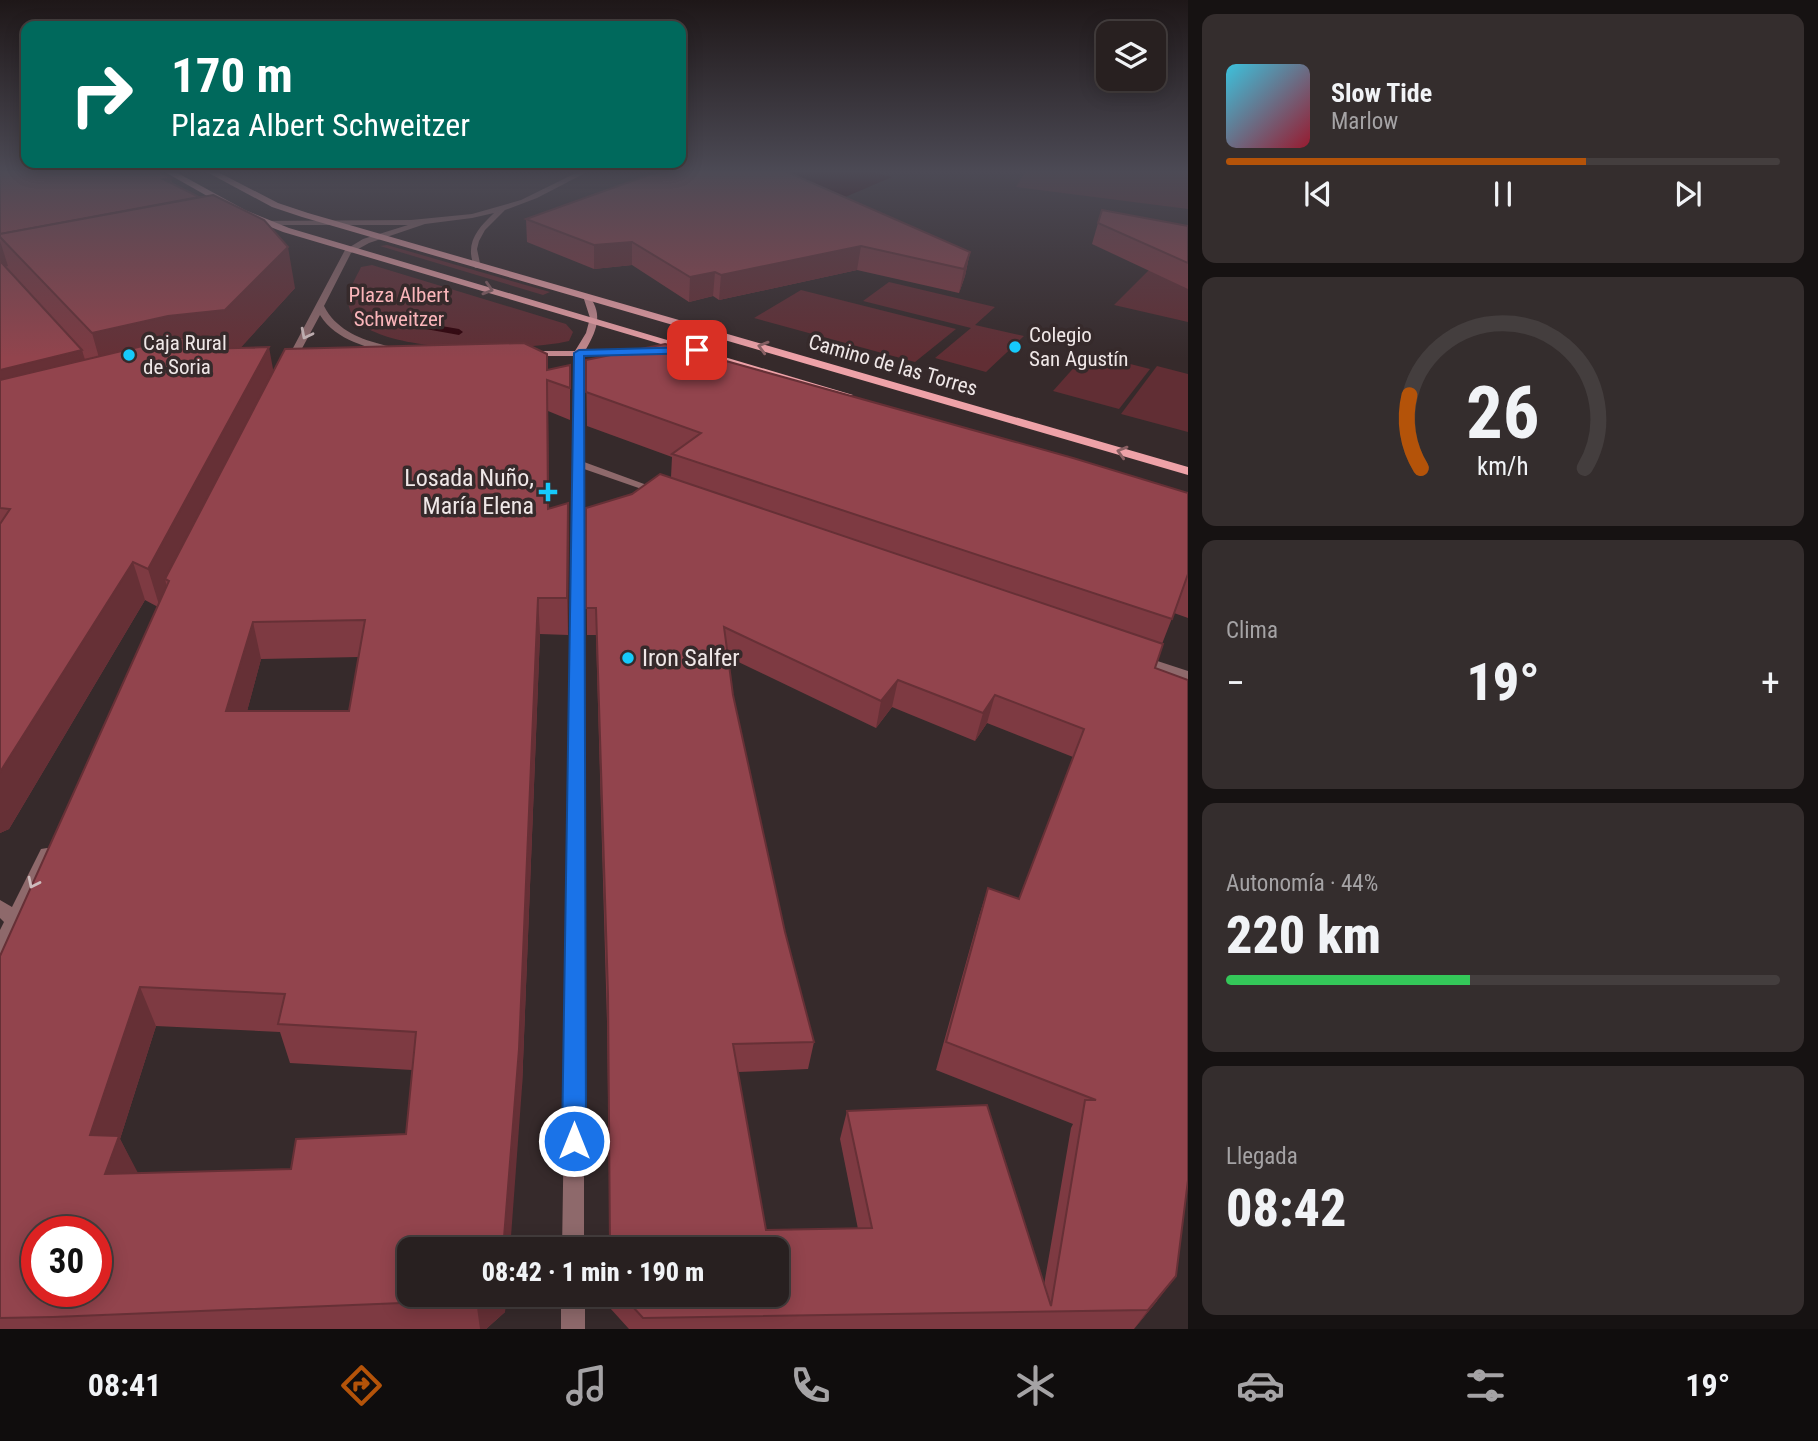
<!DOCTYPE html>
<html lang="es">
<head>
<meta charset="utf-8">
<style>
	body { margin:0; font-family:"Roboto Condensed",sans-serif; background:#342d2d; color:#f1f3f6; height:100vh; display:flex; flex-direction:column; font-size:26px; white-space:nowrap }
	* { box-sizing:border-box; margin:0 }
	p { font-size:23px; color:#a5a3a5 }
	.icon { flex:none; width:38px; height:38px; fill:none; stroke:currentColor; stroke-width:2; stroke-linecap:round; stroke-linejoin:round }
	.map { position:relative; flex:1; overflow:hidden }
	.side { display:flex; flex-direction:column; gap:14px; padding:14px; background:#161212; width:630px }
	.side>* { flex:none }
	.hud { position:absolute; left:21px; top:21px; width:665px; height:147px; border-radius:14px; box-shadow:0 4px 18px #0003,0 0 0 2px #443e3e; background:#00695c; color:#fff; overflow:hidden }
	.controls { position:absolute; left:1096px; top:21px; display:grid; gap:14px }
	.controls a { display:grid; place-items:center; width:70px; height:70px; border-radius:14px; background:#282020; box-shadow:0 4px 18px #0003,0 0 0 2px #443e3e; font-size:35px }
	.speed { position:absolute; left:21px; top:1216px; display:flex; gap:14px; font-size:35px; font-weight:700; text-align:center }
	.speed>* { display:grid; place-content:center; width:91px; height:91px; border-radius:50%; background:#282020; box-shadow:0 4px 18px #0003,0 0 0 2px #443e3e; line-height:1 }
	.speed .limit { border:10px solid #d22; background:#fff; color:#111 }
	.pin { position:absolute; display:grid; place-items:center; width:60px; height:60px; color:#fff; margin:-30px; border-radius:14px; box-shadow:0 4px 10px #0006 }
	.me { position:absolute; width:77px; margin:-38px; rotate:0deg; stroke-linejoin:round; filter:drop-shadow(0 0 5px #0008) }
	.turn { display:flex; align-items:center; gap:24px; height:147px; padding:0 35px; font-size:32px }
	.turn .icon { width:91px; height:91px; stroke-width:2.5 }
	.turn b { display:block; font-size:49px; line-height:60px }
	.big { font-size:52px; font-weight:800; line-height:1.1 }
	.side .card { flex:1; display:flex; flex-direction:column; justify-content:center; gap:10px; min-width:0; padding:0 24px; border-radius:14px; background:#342d2d }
	.side .dial { align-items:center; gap:0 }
	.dial svg { height:182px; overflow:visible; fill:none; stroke:#443e3e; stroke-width:7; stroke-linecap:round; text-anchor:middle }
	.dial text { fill:#f1f3f6; stroke:none }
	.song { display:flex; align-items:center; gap:21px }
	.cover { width:84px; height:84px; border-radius:10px; background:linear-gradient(135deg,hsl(190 70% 55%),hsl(350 70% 35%)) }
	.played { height:7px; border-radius:4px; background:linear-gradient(90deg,#b45309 65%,#443e3e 65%) }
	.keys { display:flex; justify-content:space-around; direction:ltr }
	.heat { display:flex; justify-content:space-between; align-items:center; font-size:38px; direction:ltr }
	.charge { height:10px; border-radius:5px; background:linear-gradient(90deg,#34c759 44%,#443e3e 0) }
	.trip { position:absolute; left:397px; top:1237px; width:392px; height:70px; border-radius:14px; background:#282020; box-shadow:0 4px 18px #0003,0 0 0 2px #443e3e; font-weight:800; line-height:70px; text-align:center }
	.menu { display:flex; height:112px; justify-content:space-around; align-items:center; background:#100d0d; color:#a5a3a5 }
	.menu .icon { width:49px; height:49px }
	.menu .current { color:#b45309 }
	.menu b { font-size:32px; color:#f1f3f6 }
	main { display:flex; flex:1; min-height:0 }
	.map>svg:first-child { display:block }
</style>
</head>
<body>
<main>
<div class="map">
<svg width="1188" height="1329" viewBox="0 0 1188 1329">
	<rect width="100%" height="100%" fill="#362a2b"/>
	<!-- green -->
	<g fill="#612e34">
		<path d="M1026,171H1188V209L1016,187Z"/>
		<path d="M387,245L550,292L543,295L380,246Z"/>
		<path d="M1159,260L1188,266V322L1114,305Z"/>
		<path d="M372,265L566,324L573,332L569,341C529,351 361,358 349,307C345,294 356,278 361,267Z"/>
		<path d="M889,282L995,307L975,325L1024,336L986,372L935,358L971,328L863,301Z"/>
		<path d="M801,290L956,329L915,362L754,318Z"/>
		<path d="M1087,353L1150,369L1119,409L1053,391Z"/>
		<path d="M1157,366L1188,374V432L1121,414Z"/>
	</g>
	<!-- water -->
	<path fill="#300008" d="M728,171H868L892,177L843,198Z"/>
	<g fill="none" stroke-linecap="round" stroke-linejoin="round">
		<!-- stream -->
		<path fill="#300008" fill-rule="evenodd" d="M412,321L459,329L463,332L459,335L409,326V322Z"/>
		<!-- street -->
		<g fill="#8e696b" fill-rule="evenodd">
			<path d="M580,171H589L537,198L505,210L485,230L479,241L477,249L481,268H475C464,244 477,229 494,213L472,218L425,224L369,243L351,253L324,306C335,328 357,338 380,344C387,346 395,347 402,351L397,354C369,348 336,341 320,315L292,367L284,365L345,250L363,239L408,225H256L253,221L411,220L472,214L521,200Z"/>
			<path d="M576,351L584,353V462L666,492L664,494H656L584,469V1250H562Z"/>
			<path d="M1139,655L1188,671V681L1134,662L1132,659L1134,656Z"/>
			<path d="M47,848L53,849L55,854L6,953L0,956V930L4,922L0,918V900L12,907L41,849Z"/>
			<rect x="561" y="1295" width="24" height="34"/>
		</g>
		<!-- secondary -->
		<path fill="#c4898e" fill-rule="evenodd" d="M583,296H589C604,315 596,332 585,351H636L641,354L639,356H524L522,354L527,351H575L586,333L590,318Z"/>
		<!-- primary -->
		<g fill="#eea2a8" fill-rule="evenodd">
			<path d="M163,171H174L245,210L289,228L853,395L843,398L283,232L239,214Z"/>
			<path d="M205,171H216L278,203L308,213L1188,467V475L302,217L272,207Z"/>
		</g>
	</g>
	<!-- wall -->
	<g fill="#7e3a42" fill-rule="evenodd">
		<path d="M0,171L171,178L172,184L295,288L240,348L273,372L548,370L570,365V420L548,411L549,509L568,503V635L540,634L522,1087L410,1295H506L505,1312L486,1329H0V956L158,607L145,600L9,829L0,833ZM359,657L349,711H247L261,659ZM156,1026L280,1032L290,1063L412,1070L406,1134L291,1169L137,1173L120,1139Z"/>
		<path d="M526,219L970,252L965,276L959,293L857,270L719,300L713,296L689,302L632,265L594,269L527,242Z"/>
		<path d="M1098,223L1188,226V289L1092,244Z"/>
		<path d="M586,360L1188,493V618L1174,613L1162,644L1155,668L1157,1301L1134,1329H629L610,1308V1295H777V1250H610L607,1022L596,635H587L586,508L632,494L671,477L672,457L587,426ZM728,657L876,728L892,707L975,741L987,723L1073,757L1019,899L988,888L979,916L936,1070L1073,1124L1071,1128L1044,1285L847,1111L840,1139L858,1229L766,1230L738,1072L808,1069L814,1042L785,932L733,695Z"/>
	</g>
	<!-- shaded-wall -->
	<g fill="#663036">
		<path d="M171,178L177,204L163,179Z"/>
		<path d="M0,241L8,266L0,268Z"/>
		<path d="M632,242V265L594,269V245Z"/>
		<path d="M861,246L857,270L719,300L721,275Z"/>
		<path d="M288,247L295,288L235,354L105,379L92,333Z"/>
		<path d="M970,252L965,276L959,293L964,269Z"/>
		<path d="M715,272L713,296L689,302L690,277Z"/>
		<path d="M269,347L275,380L169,581L165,579L168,591L160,608L148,569Z"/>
		<path d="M82,350L92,383L0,406V370Z"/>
		<path d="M547,380L548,411L549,544L548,509Z"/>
		<path d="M568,503L569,538L568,635L567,598Z"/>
		<path d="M133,562L145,600L9,829L0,833V772Z"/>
		<path d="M538,598L540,634L522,1087L510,1250H503Z"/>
		<path d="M253,622L261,659L237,749L226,711Z"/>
		<path d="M898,680L892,707L876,728L881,701Z"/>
		<path d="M995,695L987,723L975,741L983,713Z"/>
		<path d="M140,987L156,1026L120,1139L138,1173L125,1211L105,1174L90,1135Z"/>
		<path d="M1176,1276L1157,1301L1134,1329L1148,1310Z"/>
		<path d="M481,1295H506L505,1312L486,1329H480L476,1300Z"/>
	</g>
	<!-- building -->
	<g fill="#92444d" stroke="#663036" stroke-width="2" fill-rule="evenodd">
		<path d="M0,171H159L171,178L163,179L199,197L0,234Z"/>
		<path d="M660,171H785L970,252L964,269L861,246L721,275L715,272L690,277L632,242L594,245L526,219Z"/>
		<path d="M213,195L264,220L288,247L225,310L168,316L92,333L0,237V234Z"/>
		<path d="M1102,210L1188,226V263L1098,223Z"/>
		<path d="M0,261L82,350L0,370Z"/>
		<path d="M215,334L203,349L269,347L148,569L133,562L0,772V524L10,509L0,508V380L172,339Z"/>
		<path d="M524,343L547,354V370L570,365V388L547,380L548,509L568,503L567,598H538L519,1049L503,1250H410V1295H481L476,1300L53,1317L0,1318V956L169,581L165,579L285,349ZM365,620L349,711H226L253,622ZM140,987L285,994L278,1024L416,1032L406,1134L296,1139L291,1169L105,1174L119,1136L90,1135ZM37,1232H96V1292H37Z"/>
		<path d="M665,344L1073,458L1188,493V574L1172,619L672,454L701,433L586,392V360Z"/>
		<path d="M660,474L1163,644L1155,668L1188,680V1180L1176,1276L1148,1310L643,1318L622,1295H777V1250H610L608,994L596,608H586V508L632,494ZM724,627L881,701L898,680L983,713L995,695L1084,729L1019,899L988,888L946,1042L1096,1100H1085L1051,1306L987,1105L847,1111L872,1228L766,1230L733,1044L814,1042L785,932L733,695Z"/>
	</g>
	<!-- one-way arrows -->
	<defs><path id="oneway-chevron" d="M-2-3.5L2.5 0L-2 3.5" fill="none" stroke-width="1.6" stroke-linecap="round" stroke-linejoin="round" transform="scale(1.75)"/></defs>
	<g stroke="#896063">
		<use href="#oneway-chevron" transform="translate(488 289) rotate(17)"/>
		<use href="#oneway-chevron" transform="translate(763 347) rotate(-164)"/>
		<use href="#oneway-chevron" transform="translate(1122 452) rotate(-164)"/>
	</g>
	<g stroke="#cdbbbc">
		<use href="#oneway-chevron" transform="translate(306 334) rotate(117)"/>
		<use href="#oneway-chevron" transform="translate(33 883) rotate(116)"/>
	</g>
	<!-- sky -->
	<linearGradient id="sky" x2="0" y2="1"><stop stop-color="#1e1718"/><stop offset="0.48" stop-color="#4c4a55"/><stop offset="1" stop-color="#4c4a55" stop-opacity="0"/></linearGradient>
	<rect width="1188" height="358" fill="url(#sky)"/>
	<!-- route -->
	<path fill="#1a73e8" stroke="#114b97" stroke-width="2" d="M697,347L700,348V353L584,356L586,1141L583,1149L574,1153L566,1149L562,1141L574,353L579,350Z"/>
	<!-- markers -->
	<g fill="#16cafb" stroke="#362a2b" stroke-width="2.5">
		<circle cx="1015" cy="347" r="7"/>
		<circle cx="129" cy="355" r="7"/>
		<path d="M544.5 481.5h7v7h7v7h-7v7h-7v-7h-7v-7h7z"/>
		<circle cx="628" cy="658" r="7"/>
	</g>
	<g text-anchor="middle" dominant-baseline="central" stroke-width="7" stroke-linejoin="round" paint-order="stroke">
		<!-- far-park labels -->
		<g font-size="21" fill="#fab5ba" stroke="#362a2b">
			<text x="399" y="295">Plaza Albert<tspan x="399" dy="24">Schweitzer</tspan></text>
		</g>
		<!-- far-poi labels -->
		<g font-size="21" fill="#efe7e7" stroke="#362a2b" text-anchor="start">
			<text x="1029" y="335">Colegio<tspan x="1029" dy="24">San Agustín</tspan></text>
			<text x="143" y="343">Caja Rural<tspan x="143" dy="24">de Soria</tspan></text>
		</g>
		<!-- far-street labels -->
		<g font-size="21" fill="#efe7e7" stroke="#362a2b">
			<text transform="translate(893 365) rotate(16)">Camino de las Torres</text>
		</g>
		<!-- poi labels -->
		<g font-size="24" fill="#efe7e7" stroke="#362a2b" text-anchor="end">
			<text x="534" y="478">Losada Nuño,<tspan x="534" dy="28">María Elena</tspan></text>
			<text x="642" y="658" text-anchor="start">Iron Salfer</text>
		</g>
	</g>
</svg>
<div class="controls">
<a><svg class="icon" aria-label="layers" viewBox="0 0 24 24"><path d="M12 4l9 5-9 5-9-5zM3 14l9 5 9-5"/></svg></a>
</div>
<div class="speed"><div class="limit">30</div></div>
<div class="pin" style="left:697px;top:350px;background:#d93025"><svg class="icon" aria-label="arrive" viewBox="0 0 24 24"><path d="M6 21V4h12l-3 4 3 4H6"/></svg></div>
<svg class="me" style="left:574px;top:1141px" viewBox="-20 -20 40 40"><circle r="17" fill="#1a73e8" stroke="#fff" stroke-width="3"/><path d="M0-11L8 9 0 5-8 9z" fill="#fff"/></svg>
<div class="trip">08:42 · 1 min · 190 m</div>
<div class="hud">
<div class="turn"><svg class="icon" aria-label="right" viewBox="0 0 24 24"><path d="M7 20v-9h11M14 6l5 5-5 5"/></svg><div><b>170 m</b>Plaza Albert Schweitzer</div></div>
</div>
</div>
<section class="side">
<div class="card">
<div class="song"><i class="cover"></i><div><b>Slow Tide</b><p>Marlow</p></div></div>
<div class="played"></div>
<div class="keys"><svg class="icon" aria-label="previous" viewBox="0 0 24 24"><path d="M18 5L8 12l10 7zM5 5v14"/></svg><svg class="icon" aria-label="pause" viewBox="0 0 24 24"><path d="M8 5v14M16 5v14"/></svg><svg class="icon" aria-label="next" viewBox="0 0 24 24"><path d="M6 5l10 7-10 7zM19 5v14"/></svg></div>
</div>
<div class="card dial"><svg viewBox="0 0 100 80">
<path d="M14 69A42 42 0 1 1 86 69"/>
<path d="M14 69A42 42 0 0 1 9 37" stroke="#b45309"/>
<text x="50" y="56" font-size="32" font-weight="700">26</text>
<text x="50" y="72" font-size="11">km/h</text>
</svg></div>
<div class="card"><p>Clima</p>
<div class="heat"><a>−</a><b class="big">19°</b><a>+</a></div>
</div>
<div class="card"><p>Autonomía · 44%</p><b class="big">220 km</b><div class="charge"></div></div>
<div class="card"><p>Llegada</p><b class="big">08:42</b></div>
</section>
</main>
<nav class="menu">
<b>08:41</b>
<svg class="icon current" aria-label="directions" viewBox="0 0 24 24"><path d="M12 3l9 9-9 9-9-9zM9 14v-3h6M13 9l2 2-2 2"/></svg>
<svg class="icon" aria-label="music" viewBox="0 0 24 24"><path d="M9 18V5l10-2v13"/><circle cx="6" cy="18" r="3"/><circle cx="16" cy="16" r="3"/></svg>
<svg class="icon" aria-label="phone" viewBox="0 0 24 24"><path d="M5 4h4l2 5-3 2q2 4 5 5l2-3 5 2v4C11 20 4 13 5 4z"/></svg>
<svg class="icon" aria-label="climate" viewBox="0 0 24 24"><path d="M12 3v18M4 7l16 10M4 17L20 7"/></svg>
<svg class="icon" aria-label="car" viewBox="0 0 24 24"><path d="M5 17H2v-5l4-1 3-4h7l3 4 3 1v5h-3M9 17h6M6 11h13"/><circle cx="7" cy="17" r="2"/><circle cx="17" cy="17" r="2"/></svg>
<svg class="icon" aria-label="filters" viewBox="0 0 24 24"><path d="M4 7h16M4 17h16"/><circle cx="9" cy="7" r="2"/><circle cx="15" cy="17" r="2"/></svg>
<b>19°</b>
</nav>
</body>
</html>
